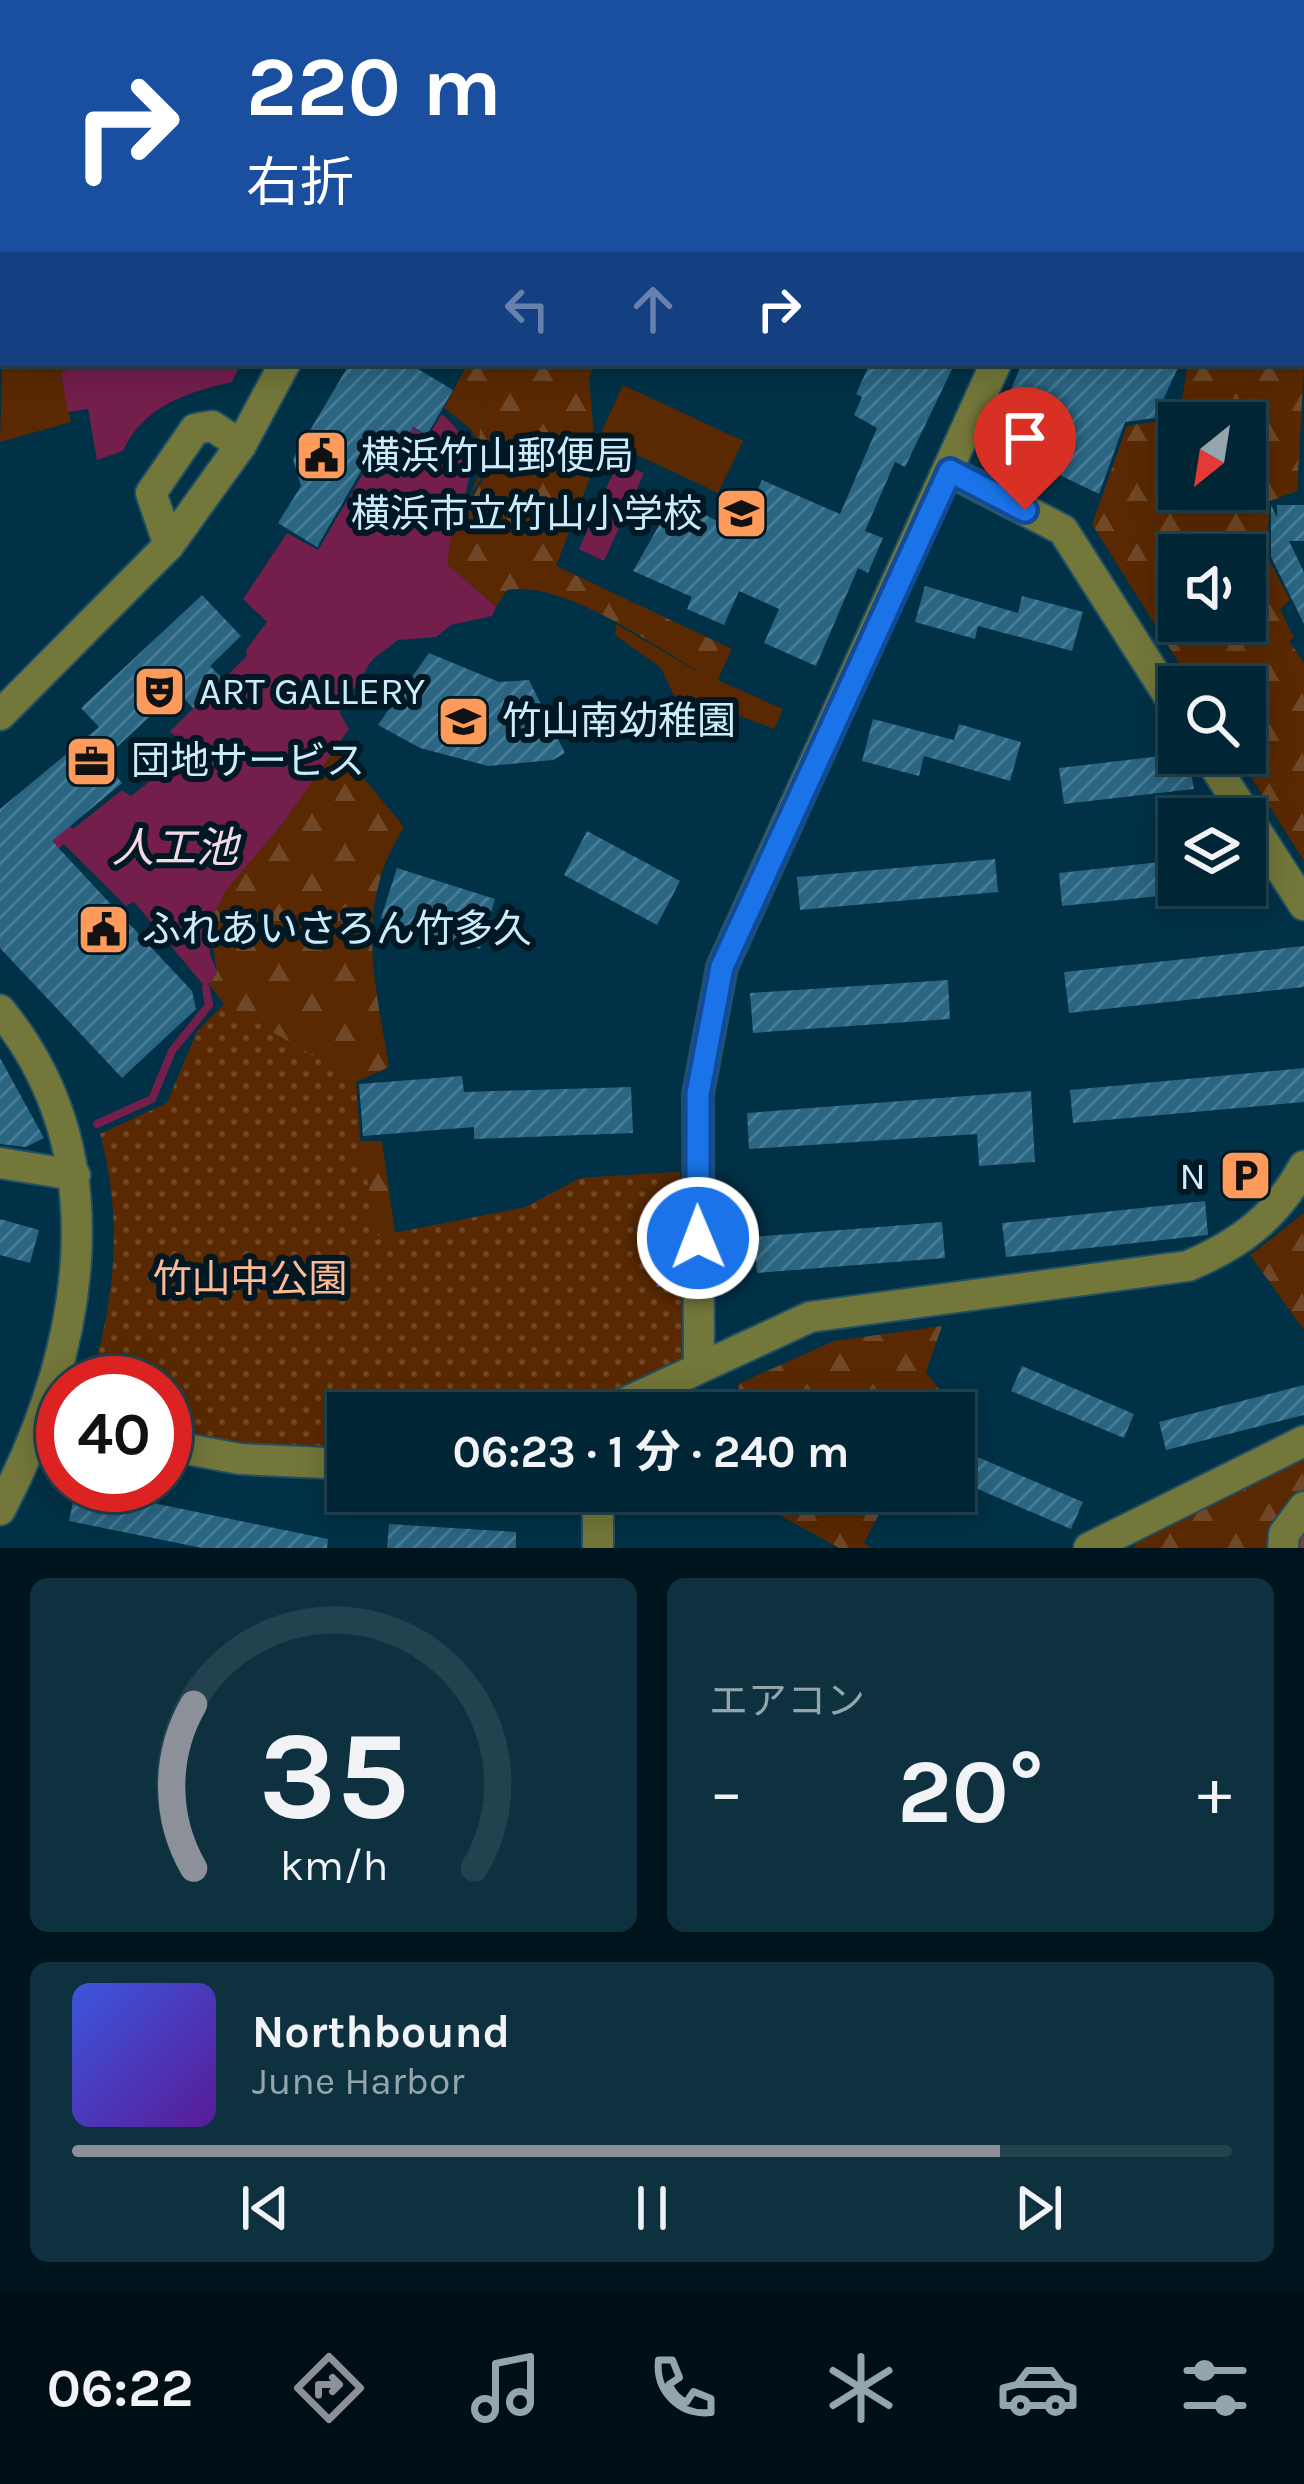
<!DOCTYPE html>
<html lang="ja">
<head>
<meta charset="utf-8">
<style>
	body { margin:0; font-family:Karla,"Noto Sans JP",sans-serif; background:#0e3140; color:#f1f3f6; height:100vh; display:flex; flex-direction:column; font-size:45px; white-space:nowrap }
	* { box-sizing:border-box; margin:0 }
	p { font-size:39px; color:#95a5ac }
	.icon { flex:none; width:66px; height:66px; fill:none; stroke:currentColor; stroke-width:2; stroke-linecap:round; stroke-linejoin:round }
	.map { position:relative; height:1548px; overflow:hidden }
	.panel { display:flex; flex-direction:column; gap:30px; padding:30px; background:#00141d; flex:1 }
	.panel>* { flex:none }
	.banner { position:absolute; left:0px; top:0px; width:1305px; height:366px; box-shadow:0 6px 30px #0003,0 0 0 3px #22424f; background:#1a4fa0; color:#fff; overflow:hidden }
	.needle { width:78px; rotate:210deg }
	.fabs { position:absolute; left:1158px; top:402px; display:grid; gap:24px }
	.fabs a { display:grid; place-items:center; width:108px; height:108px; border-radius:0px; background:#002534; box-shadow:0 6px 30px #0003,0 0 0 3px #22424f; font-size:60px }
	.speed { position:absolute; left:36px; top:1356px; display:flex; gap:24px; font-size:60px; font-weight:700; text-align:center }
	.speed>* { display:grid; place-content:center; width:156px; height:156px; border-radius:50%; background:#002534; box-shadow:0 6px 30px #0003,0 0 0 3px #22424f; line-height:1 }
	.speed .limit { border:18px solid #d22; background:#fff; color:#111 }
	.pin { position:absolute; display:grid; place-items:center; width:102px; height:102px; color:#fff; margin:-123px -51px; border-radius:50% 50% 50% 0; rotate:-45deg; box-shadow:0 0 12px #0007 }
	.pin .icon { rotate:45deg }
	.me { position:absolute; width:132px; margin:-66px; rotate:359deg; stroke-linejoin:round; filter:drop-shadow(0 0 9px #0008) }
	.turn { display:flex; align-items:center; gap:42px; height:252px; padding:0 48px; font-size:54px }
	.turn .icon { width:156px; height:156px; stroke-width:2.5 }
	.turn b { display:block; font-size:84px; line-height:102px }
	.lanes { display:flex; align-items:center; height:114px; padding:0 48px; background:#0003; justify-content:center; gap:60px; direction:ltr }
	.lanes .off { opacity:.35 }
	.big { font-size:90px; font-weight:700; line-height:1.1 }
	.panel .tile { flex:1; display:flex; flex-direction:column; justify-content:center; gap:18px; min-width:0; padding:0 42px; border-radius:18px; background:#0e3140 }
	.panel .dial { align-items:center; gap:0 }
	.dial svg { height:312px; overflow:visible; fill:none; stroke:#22424f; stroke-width:7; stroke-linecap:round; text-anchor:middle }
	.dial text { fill:#f1f3f6; stroke:none }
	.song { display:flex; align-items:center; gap:36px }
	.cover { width:144px; height:144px; border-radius:18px; background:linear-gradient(135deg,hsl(230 70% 55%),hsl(270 70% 35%)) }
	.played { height:12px; border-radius:6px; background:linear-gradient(90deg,#8c9099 80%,#22424f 80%) }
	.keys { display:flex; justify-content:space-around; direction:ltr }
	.heat { display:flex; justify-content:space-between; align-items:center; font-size:66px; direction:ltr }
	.panel .tiles { flex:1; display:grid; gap:30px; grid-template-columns:1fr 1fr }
	.tile:last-child { grid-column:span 2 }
	.trip { position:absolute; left:327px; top:1392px; width:648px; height:120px; border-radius:0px; background:#002534; box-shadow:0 6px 30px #0003,0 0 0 3px #22424f; font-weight:700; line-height:120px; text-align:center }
	.tab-bar { display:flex; height:192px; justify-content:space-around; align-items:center; background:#000f15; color:#95a5ac }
	.tab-bar .icon { width:84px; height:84px }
	.tab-bar .selected { color:#8c9099 }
	.tab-bar b { font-size:54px; color:#f1f3f6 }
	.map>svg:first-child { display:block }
</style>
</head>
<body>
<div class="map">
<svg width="1304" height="1548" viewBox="0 0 1304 1548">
	<defs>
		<pattern id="forest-firs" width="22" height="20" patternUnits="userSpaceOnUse" patternTransform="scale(3)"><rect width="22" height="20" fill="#5a2901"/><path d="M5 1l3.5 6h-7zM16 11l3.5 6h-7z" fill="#704827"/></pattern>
		<pattern id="park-dots" width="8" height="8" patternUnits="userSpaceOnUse" patternTransform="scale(3)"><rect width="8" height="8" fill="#5a2901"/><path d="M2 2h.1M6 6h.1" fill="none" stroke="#704827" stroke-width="1.8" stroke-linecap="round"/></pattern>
		<pattern id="building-hatch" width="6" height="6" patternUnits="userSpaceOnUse" patternTransform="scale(3)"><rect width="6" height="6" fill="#2a6582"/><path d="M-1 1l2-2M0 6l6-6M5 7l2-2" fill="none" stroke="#487b95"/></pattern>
	</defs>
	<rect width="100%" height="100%" fill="#003146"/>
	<!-- grass -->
	<g fill="#5a2901">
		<path d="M3,340V363H85L61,374L71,422L0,442Z"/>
		<path d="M468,363H474L464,379L482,395L479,442L495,458L469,497L486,456L470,428L444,408Z"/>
		<path d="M623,385L743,441L718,493L599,437Z"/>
		<path d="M616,624L695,670L783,709L774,729L730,712L679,705L660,667L615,635Z"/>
	</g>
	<!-- forest -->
	<g fill="url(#forest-firs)" fill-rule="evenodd">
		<path d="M474,363H595L589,377L596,462L556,566L732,649L717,681C665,655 568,579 507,590L496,607L448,565V541L495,458L479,442L482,395L464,379Z"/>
		<path d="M1188,363L1304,366L1297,491L1270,501L1266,554L1290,600L1280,609L1294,638L1289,641L1304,663V861L1236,753H1245V687H1194L1092,524L1127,426L1179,418ZM1245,423V489H1179V423ZM1245,555V621H1179V555Z"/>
		<path d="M337,746L404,827C353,907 375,980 389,1067L356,1082L360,1141H382L395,1234L526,1207L581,1178L680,1172L348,1413V1447L234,1442L165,1425V1383H89L126,1261L106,1154L136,1117L167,1103L197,1032L224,1004L209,984L217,972L209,923L227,889L284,822Z"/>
		<path d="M1304,1213V1330L1250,1255Z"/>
		<path d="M942,1326L926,1372L950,1404V1413H740L738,1384L834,1341Z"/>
		<path d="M1304,1450V1548H1133L1143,1536Z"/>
		<path d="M747,1491H891L864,1543L872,1548H839L752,1500Z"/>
	</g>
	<!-- park -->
	<path fill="url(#park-dots)" d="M225,1004L356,1081L360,1142L378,1236L526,1207L581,1178L680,1172L691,1356L610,1394L546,1413H348V1447L234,1442L165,1425V1383H89C116,1300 123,1219 100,1134L167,1103L197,1032Z"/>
	<!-- water -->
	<g fill="#731e4b">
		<path d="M85,363H241L232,382C188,392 143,406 123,451L97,460L88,409L68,412L61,373Z"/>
		<path d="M442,414C502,466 447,506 448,565L496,607L492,616L451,625L436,637L398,640L372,660L339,712L349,729L284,822L227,889L209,923L210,954L217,972L206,988L134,902L126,906L64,844L57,850L40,833L60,816L73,829L122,790L131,796L189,750L170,731L247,656L246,650L267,622L243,599L287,533L318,550L365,470L377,476L409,426L428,436Z"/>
		<path d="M618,462L644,473L604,561L579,549Z"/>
	</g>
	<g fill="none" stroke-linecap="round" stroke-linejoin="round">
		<!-- stream -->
		<path stroke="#731e4b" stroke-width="8" d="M97,1124L152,1099L172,1051L209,1005L206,988"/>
	</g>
	<!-- building -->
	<g fill="url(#building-hatch)">
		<path d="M350,363H421L418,369L453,390L427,435L413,427L382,477L364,466L317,547L278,523L301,486L293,459Z"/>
		<path d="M870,363H955L905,467L895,462L865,531L883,538L868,573L858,568L816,666L764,643L779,609L739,591L724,625L687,609L692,597L633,571L674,499L739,532L762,480L840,514L877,428L854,415L862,397L856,394Z"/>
		<path d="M1022,363H1180L1155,418L1125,422L1099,494L989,441Z"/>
		<path d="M1271,505L1277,517V505H1304V541H1289L1304,572V624L1271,557Z"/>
		<path d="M925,586L1018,613L1022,596L1083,612L1072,651L978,626L975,639L915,622Z"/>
		<path d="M202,595L241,636L210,666L223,679L193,708L177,691L103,760L122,783L52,841L192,991L196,1009L122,1078L0,948V809L99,727L81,708Z"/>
		<path d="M429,653L499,682L529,680L565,753L553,760L488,766L420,748L378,725Z"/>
		<path d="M873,719L954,740L959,724L1021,742L1010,781L924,756L919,776L862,761Z"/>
		<path d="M1187,753L1194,789L1064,804L1059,768Z"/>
		<path d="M587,831L680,881L657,925L564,875Z"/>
		<path d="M995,859L998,892L800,910L797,877Z"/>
		<path d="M1179,860V894L1062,906L1059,873Z"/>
		<path d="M397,868L495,899L480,949L381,918Z"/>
		<path d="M1304,946V987L1069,1013L1064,972Z"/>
		<path d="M948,980L950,1019L753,1033L750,993Z"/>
		<path d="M0,1058L44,1138L26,1147L0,1144Z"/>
		<path d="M1304,1068V1102L1073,1123L1070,1090Z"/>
		<path d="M462,1076L464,1092L631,1087L633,1133L474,1139V1127L363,1136L359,1084Z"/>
		<path d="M1031,1091L1035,1162L979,1166L977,1134L749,1149L747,1113Z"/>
		<path d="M1205,1201L1208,1235L1006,1257L1002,1223Z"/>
		<path d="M0,1219L39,1230L30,1263L0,1255Z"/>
		<path d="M942,1222L945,1258L757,1273L754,1237Z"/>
		<path d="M679,1261V1284L657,1287L653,1264Z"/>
		<path d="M1022,1366L1134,1414L1124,1438L1011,1391Z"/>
		<path d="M1304,1385V1415L1166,1450L1159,1422Z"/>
		<path d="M954,1447L1083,1502L1071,1529L954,1479Z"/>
		<path d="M76,1487L328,1539L327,1548H202L69,1521Z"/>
		<path d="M389,1524L516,1532V1548H387Z"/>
	</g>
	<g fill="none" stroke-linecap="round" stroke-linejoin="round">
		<defs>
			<g id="minor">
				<path d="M407,3L408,0"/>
				<path d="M539,3V0"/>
				<path d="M1157,3L1158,0"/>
				<path d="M1302,100L1304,96"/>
				<path d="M1302,276L1304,278"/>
				<path d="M0,325H3"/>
				<path d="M949,471L1063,530L1179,712"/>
				<path d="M169,545L151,493L195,429L212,426L241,445"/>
				<path d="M0,715L169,545L241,445L285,363"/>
				<path d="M1206,753L1304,905"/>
				<path d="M0,1010C121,1157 82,1354 0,1510"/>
				<path d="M0,1163L75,1175"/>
				<path d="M699,1368L698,1094L722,967L996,363"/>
				<path d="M603,1413L810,1317L1188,1266C1240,1244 1276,1217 1304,1166"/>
				<path d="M165,1445L240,1459L348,1464"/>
				<path d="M598,1491V1548"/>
				<path d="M1089,1548L1304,1441"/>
				<path d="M1283,1548L1284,1534L1304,1507"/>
			</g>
		</defs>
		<!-- minor casing -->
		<use href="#minor" stroke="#214f63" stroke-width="34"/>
		<!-- minor -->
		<use href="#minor" stroke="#73773a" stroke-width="30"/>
	</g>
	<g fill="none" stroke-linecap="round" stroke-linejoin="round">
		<defs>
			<path id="route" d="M698,1238V1094L722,967L950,471L1025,510"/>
		</defs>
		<!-- route casing -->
		<use href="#route" stroke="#114b97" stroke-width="30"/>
		<!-- route -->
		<use href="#route" stroke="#1a73e8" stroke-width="21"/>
	</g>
	<!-- icons -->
	<defs>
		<symbol id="civic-square" viewBox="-11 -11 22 22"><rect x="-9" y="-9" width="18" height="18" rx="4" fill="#ff9b5a" stroke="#001724"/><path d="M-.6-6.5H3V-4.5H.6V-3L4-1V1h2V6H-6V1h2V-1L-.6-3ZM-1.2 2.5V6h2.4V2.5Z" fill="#111"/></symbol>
		<symbol id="school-square" viewBox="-11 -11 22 22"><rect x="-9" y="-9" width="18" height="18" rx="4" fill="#ff9b5a" stroke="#001724"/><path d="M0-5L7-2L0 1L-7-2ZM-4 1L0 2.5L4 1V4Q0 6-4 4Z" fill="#111"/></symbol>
		<symbol id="theatre-square" viewBox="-11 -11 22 22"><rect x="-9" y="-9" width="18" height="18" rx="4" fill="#ff9b5a" stroke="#001724"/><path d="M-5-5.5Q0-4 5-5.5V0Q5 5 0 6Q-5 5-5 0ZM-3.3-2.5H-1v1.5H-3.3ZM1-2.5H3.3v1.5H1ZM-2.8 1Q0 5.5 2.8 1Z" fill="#111"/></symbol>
		<symbol id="office-square" viewBox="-11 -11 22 22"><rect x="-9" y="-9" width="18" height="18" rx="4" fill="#ff9b5a" stroke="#001724"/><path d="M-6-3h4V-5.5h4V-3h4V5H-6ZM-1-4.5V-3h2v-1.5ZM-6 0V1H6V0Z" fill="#111"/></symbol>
		<symbol id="parking-square" viewBox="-11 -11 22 22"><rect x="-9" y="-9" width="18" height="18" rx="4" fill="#ff9b5a" stroke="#001724"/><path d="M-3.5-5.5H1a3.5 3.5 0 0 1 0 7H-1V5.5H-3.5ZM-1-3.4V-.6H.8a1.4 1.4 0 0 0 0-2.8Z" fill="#111"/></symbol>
	</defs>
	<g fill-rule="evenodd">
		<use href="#civic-square" x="292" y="426" width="59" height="59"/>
		<use href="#school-square" x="712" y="484" width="59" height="59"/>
		<use href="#theatre-square" x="130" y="662" width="59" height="59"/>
		<use href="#school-square" x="434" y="692" width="59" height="59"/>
		<use href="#office-square" x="62" y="732" width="59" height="59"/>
		<use href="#civic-square" x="74" y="900" width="59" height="59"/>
		<use href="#parking-square" x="1216" y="1146" width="59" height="59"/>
	</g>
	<g text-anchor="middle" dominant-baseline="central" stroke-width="12" stroke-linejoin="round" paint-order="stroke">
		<!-- poi labels -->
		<g font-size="39" fill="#ccecfe" stroke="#001724" text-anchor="start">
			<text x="361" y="456">横浜竹山郵便局</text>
			<text x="702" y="514" text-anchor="end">横浜市立竹山小学校</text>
			<text x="199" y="691">ART GALLERY</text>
			<text x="502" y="721">竹山南幼稚園</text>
			<text x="131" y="761">団地サービス</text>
			<text x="142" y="929">ふれあいさろん竹多久</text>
			<text x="1206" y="1176" text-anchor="end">N</text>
		</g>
		<!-- park labels -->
		<g font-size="39" fill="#febb93" stroke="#001724">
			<text x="250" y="1279">竹山中公園</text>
		</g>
		<!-- water labels -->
		<g font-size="42" font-style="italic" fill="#f3d9e3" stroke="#001724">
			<text x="175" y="848">人工池</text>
		</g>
	</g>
</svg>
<div class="fabs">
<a><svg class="needle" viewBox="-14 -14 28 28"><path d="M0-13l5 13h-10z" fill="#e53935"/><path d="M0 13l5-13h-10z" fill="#95a5ac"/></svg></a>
<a><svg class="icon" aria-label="sound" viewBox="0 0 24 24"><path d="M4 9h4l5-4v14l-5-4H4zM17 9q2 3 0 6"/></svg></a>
<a><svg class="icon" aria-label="search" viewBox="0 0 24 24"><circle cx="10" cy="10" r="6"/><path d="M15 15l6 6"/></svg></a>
<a><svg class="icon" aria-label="layers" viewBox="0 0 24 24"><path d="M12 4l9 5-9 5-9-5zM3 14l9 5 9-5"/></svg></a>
</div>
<div class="speed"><div class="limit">40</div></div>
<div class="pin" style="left:1025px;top:510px;background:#d93025"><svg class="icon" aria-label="arrive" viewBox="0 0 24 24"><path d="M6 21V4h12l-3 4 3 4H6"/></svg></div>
<svg class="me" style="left:698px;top:1238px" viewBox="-20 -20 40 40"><circle r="17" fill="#1a73e8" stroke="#fff" stroke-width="3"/><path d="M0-11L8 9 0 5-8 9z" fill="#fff"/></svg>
<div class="trip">06:23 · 1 分 · 240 m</div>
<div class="banner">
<div class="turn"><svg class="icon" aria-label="right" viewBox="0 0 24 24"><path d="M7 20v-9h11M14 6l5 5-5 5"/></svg><div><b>220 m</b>右折</div></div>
<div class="lanes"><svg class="icon off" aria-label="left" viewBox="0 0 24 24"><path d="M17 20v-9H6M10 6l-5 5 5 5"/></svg><svg class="icon off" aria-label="ahead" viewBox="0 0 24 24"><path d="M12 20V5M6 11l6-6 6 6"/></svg><svg class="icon" aria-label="right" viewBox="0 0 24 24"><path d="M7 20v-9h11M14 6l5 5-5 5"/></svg></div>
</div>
</div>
<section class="panel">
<div class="tiles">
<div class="tile dial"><svg viewBox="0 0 100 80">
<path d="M14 69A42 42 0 1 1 86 69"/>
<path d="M14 69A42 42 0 0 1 14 27" stroke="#8c9099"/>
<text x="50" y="56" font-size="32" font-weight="700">35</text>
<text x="50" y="72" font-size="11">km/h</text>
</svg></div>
<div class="tile"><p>エアコン</p>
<div class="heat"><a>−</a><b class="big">20°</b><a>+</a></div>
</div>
<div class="tile">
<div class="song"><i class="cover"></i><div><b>Northbound</b><p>June Harbor</p></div></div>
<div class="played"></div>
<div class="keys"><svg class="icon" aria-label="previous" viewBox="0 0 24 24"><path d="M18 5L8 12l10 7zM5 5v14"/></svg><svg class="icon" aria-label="pause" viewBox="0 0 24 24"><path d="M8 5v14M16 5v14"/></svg><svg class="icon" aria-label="next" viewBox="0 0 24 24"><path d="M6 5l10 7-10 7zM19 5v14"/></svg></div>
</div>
</div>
</section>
<nav class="tab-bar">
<b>06:22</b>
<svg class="icon selected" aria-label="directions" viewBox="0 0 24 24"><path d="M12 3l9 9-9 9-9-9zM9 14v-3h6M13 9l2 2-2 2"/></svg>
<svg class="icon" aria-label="music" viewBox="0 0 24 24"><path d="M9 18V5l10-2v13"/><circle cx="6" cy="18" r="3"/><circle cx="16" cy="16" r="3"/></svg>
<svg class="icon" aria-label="phone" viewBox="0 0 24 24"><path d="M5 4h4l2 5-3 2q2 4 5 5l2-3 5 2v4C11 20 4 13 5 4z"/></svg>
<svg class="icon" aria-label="climate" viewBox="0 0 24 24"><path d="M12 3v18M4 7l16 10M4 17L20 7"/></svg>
<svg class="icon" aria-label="car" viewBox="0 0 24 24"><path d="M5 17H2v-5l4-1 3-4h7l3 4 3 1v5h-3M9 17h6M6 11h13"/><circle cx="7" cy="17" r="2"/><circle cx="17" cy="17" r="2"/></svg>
<svg class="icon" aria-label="filters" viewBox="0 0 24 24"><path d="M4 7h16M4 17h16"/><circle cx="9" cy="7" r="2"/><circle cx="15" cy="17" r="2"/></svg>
</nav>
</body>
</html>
